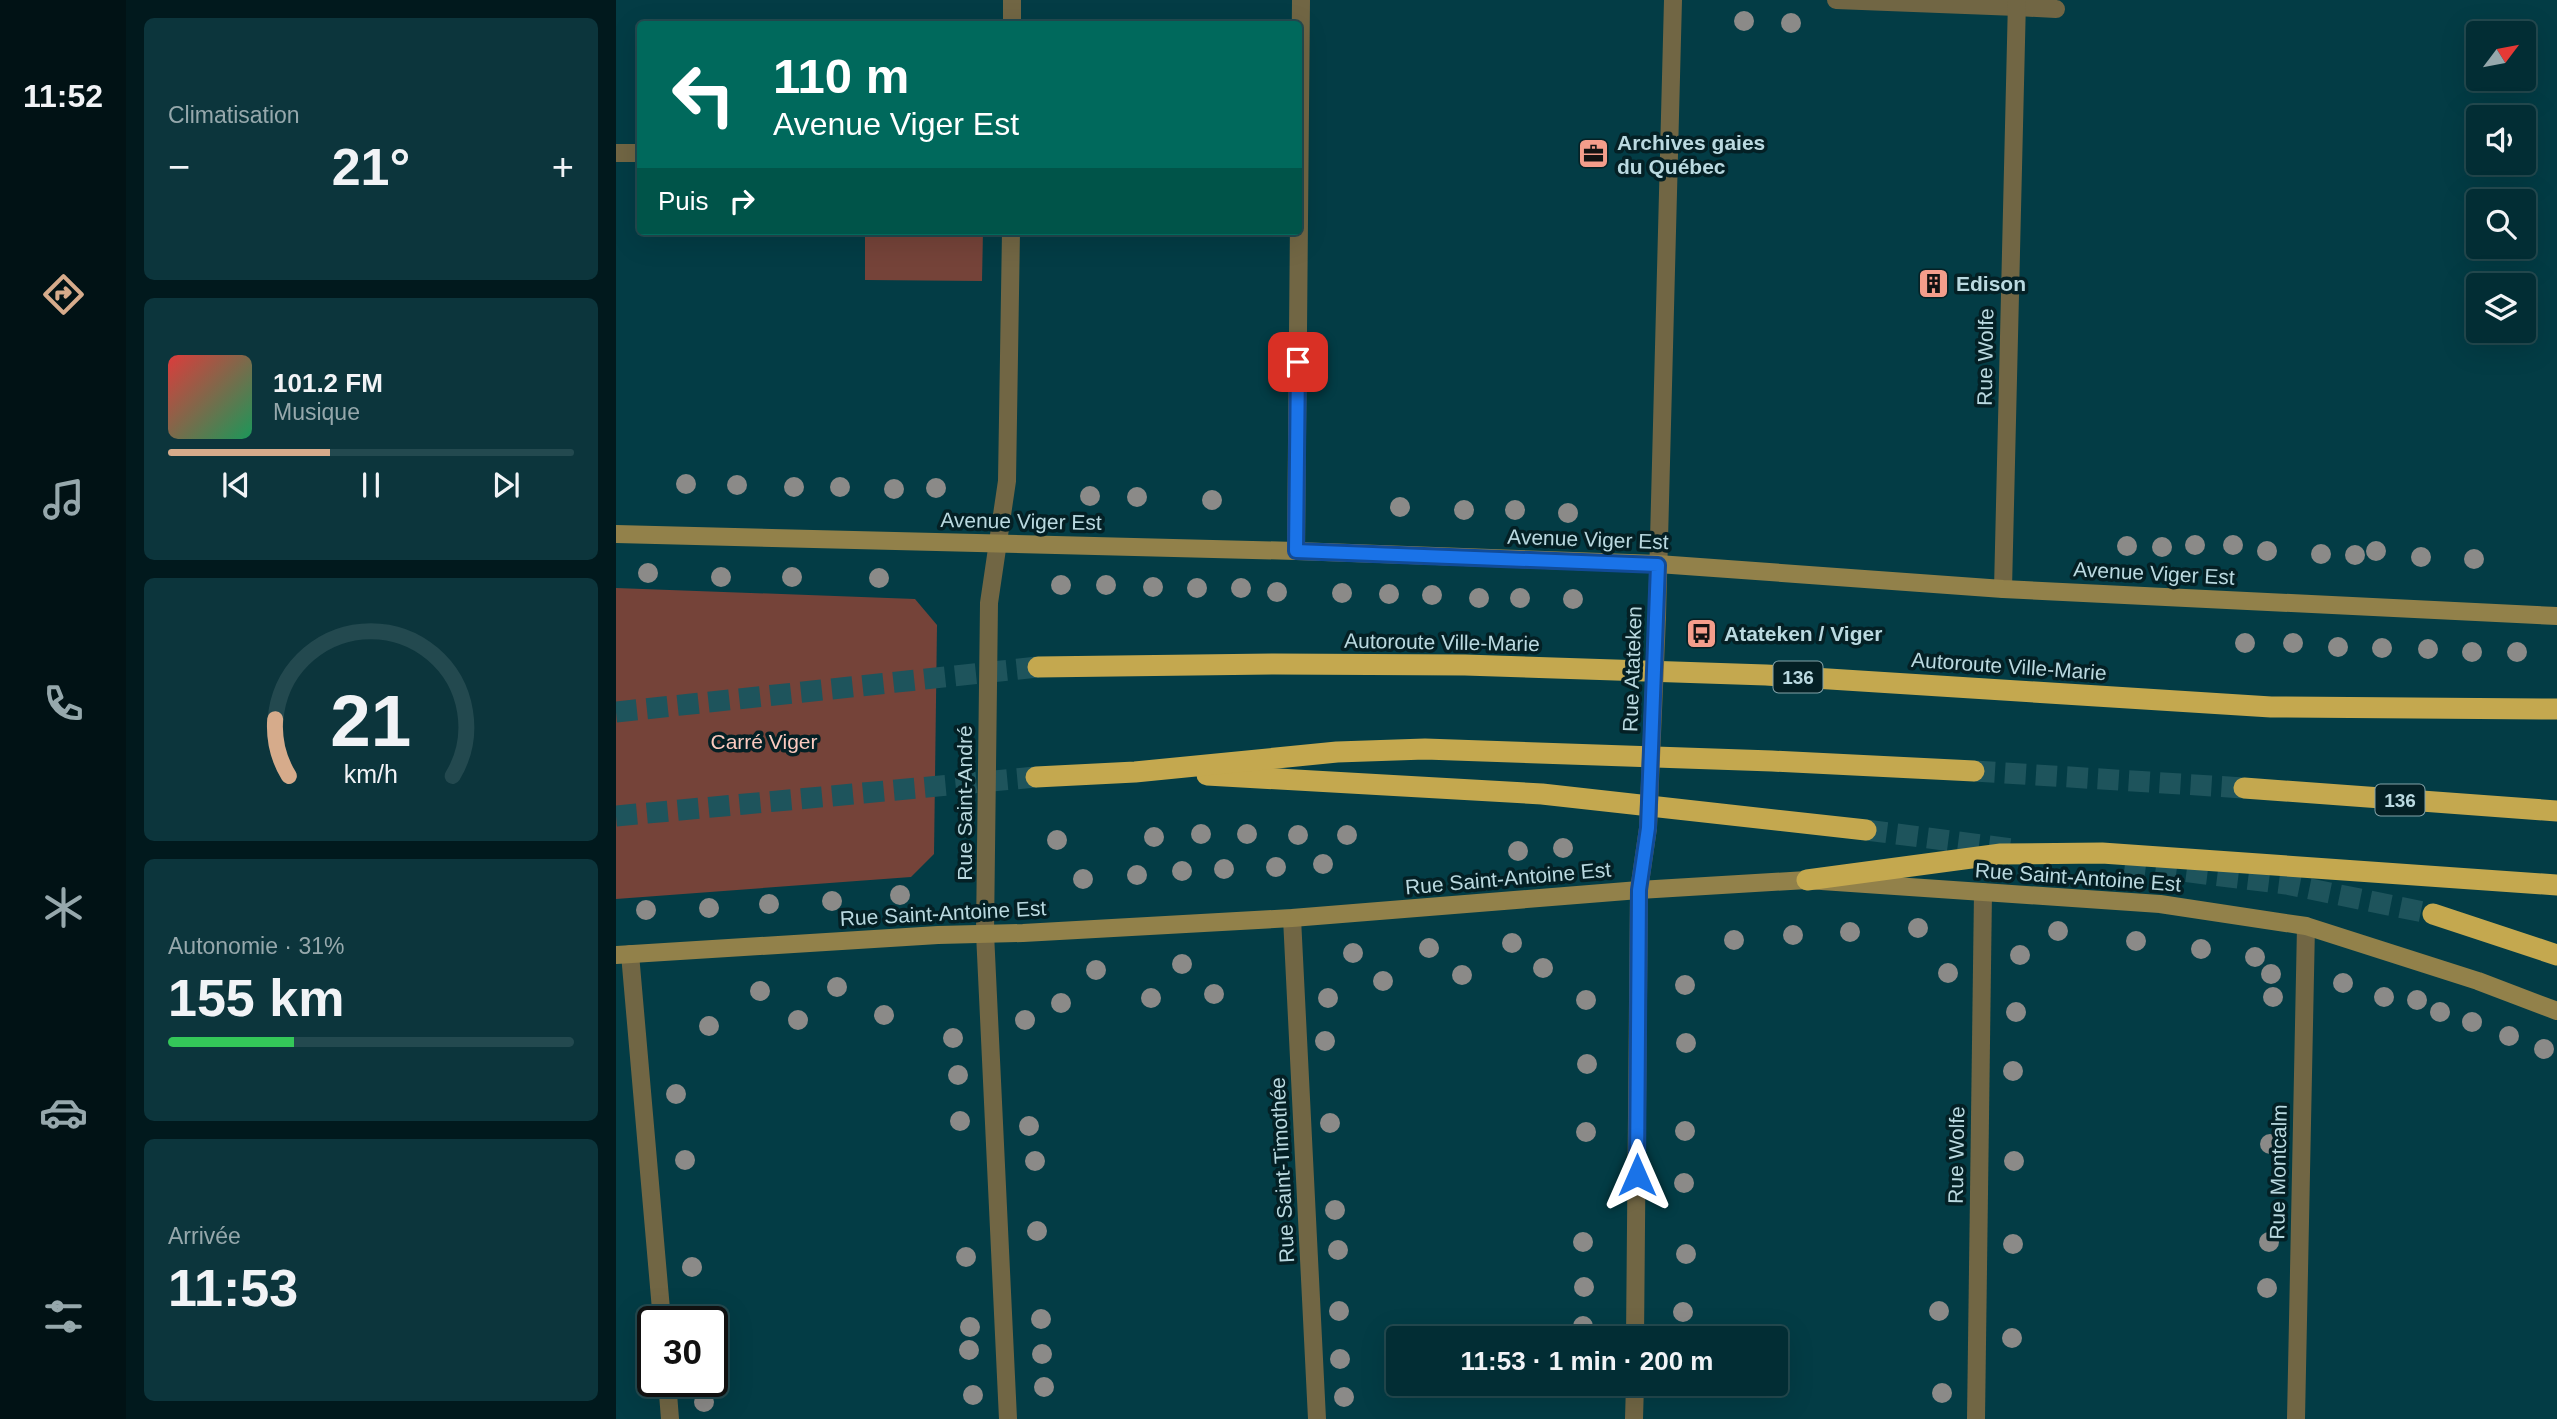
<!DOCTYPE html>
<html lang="fr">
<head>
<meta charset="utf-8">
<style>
	body { margin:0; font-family:Arial,sans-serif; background:#0c353c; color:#f1f3f6; height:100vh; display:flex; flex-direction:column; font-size:26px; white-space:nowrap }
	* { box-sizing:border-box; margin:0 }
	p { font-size:23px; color:#96a8ac }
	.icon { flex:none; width:38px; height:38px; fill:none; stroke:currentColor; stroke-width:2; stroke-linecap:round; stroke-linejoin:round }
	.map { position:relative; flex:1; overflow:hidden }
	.drawer { display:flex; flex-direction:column; gap:18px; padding:18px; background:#01191d; width:490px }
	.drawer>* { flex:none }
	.banner { position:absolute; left:21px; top:21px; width:665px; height:214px; border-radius:7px; box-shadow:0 7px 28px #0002,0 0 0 2px #23494f; background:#00695c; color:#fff; overflow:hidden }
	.needle { width:46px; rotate:58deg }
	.fabs { position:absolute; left:1850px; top:21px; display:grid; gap:14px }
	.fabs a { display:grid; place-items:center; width:70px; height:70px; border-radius:7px; background:#022d34; box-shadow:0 7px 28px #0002,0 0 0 2px #23494f; font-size:35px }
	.speed { position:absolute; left:21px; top:1306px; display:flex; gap:14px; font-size:35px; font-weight:700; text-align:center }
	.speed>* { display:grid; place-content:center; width:91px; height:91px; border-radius:50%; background:#022d34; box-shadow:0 7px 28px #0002,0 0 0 2px #23494f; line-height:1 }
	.speed .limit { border:4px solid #111; border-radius:10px; background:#fff; color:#111 }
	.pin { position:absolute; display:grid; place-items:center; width:60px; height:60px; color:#fff; margin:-30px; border-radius:14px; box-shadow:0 4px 10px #0006 }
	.me { position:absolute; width:77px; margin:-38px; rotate:0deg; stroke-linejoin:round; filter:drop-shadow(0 0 5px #0008) }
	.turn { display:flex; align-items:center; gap:24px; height:147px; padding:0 21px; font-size:32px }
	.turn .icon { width:91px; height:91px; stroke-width:2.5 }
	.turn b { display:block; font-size:49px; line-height:60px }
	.then { display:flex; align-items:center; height:66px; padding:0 21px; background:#0003; gap:14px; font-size:26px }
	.big { font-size:52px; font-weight:700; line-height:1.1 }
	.drawer .card { flex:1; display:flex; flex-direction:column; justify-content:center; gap:10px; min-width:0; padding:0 24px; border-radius:10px; background:#0c353c }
	.drawer .dial { align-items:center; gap:0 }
	.dial svg { height:182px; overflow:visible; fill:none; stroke:#23494f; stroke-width:7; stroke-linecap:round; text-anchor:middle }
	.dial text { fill:#f1f3f6; stroke:none }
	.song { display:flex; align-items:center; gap:21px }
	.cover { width:84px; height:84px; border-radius:10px; background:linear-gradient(135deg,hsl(0 70% 55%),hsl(150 70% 35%)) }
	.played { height:7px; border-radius:4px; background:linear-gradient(90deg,#d6ab8b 40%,#23494f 40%) }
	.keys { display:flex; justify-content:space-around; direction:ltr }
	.heat { display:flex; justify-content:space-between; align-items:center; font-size:38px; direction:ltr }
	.charge { height:10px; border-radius:5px; background:linear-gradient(90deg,#34c759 31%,#23494f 0) }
	.trip { position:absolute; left:770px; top:1326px; width:402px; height:70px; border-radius:7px; background:#022d34; box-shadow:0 7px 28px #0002,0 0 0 2px #23494f; font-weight:700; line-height:70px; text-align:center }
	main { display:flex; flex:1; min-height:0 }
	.tab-bar { display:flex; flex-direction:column; width:126px; justify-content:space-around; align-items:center; background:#011215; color:#96a8ac }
	.tab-bar .icon { width:49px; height:49px }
	.tab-bar .on { color:#d6ab8b }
	.tab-bar b { font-size:32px; color:#f1f3f6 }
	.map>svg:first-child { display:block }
</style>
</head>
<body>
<main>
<nav class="tab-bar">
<b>11:52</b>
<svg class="icon on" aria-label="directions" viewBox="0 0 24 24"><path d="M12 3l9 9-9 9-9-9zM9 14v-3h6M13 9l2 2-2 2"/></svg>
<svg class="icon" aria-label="music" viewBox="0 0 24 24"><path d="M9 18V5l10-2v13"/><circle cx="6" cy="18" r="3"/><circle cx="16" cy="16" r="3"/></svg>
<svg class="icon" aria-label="phone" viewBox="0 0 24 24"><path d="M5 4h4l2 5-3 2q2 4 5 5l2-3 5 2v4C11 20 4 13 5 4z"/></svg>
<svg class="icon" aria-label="climate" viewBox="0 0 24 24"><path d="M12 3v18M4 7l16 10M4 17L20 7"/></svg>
<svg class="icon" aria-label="car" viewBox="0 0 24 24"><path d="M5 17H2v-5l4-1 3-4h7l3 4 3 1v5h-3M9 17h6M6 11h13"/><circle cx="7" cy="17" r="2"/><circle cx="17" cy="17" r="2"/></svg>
<svg class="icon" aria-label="filters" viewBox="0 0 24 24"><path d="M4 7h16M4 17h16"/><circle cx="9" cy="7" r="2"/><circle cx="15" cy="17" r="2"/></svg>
</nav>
<section class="drawer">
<div class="card"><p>Climatisation</p>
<div class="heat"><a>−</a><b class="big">21°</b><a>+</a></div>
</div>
<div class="card">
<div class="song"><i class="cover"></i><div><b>101.2 FM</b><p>Musique</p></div></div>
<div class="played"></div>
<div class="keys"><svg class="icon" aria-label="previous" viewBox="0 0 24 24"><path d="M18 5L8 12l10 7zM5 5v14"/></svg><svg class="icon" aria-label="pause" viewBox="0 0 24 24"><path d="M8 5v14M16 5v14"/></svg><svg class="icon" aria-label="next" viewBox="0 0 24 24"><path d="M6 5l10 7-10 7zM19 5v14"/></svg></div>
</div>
<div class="card dial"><svg viewBox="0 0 100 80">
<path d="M14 69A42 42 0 1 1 86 69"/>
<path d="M14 69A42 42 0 0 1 8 44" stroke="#d6ab8b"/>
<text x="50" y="56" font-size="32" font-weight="700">21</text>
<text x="50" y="72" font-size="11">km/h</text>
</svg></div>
<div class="card"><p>Autonomie · 31%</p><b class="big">155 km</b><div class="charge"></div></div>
<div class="card"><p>Arrivée</p><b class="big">11:53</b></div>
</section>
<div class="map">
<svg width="1941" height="1419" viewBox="0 0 1941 1419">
	<rect width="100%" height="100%" fill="#033c45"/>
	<!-- green -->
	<g fill="#754339">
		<path d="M249,231H367L366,281L249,280Z"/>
		<path d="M0,588L299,599L321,625L318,854L295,877L0,899Z"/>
	</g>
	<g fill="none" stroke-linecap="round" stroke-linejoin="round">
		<!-- highway-tunnel -->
		<g stroke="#1e545c" stroke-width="21" stroke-dasharray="21 10" stroke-linecap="butt">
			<path d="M0,712L422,667"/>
			<path d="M1358,771L1628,788"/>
			<path d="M0,816L420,777"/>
			<path d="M1250,830L1397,849"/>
			<path d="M1509,864L1670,884L1817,914"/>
		</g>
		<!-- lane -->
		<path stroke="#716644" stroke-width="18" d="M1401,7L1440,9"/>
		<!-- street -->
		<g stroke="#716644" stroke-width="18">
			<path d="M1220,0L1401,7"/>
			<path d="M396,24V0"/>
			<path d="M0,153H24"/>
			<path d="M680,551L685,0"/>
			<path d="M1387,589L1401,0"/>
			<path d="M1041,617L1057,0"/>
			<path d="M676,918L701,1419"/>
			<path d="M14,954L46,1321"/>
			<path d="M1019,1339L1023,890L1032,828"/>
			<path d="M51,1381L54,1419"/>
			<path d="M392,1419L369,933L373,603L391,481L395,231"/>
			<path d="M1018,1419L1019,1384"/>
			<path d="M1360,1419L1367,892"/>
			<path d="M1680,1419L1690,926"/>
		</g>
		<!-- secondary -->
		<g stroke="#92814a" stroke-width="18">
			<path d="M0,534L680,551L1042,564L1387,589L1941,616"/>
			<path d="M0,955L322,935L407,933L676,918L1023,890L1191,880L1544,904L1690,926L1862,981L1941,1011"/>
		</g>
		<!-- highway -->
		<g stroke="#c4a84f" stroke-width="21">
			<path d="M422,667L658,664L849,665L1150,675L1655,707L1941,709"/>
			<path d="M591,775L926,794L1250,830"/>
			<path d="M420,777L519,772L721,752L809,749L1156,761L1358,771"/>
			<path d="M1628,788L1941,811"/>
			<path d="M1191,880L1385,854L1486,853L1941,885"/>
			<path d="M1817,914L1941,955"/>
		</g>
		<!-- street-bridge -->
		<path stroke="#716644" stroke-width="18" d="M1032,828L1041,617"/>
	</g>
	<!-- trees -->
	<g fill="#8b8a88">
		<circle cx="1128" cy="21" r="10"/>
		<circle cx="1175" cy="23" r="10"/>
		<circle cx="70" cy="484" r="10"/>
		<circle cx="121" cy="485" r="10"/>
		<circle cx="178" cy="487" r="10"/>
		<circle cx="224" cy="487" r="10"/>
		<circle cx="320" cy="488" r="10"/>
		<circle cx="278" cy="489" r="10"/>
		<circle cx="474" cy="496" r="10"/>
		<circle cx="521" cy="497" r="10"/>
		<circle cx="596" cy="500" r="10"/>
		<circle cx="784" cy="507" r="10"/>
		<circle cx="848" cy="510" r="10"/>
		<circle cx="899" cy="510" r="10"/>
		<circle cx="952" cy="513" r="10"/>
		<circle cx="1579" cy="545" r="10"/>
		<circle cx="1617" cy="545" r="10"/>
		<circle cx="1511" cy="546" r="10"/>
		<circle cx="1546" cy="547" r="10"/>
		<circle cx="1651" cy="551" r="10"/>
		<circle cx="1760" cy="551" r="10"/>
		<circle cx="1705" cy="554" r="10"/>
		<circle cx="1739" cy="555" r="10"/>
		<circle cx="1805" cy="557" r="10"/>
		<circle cx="1858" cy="559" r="10"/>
		<circle cx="32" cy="573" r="10"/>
		<circle cx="105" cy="577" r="10"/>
		<circle cx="176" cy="577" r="10"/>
		<circle cx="263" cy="578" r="10"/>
		<circle cx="445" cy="585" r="10"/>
		<circle cx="490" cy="585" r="10"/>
		<circle cx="537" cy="587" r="10"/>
		<circle cx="581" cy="588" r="10"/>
		<circle cx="625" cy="588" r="10"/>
		<circle cx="661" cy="592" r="10"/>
		<circle cx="726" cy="593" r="10"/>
		<circle cx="773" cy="594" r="10"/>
		<circle cx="816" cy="595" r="10"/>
		<circle cx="863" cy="598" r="10"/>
		<circle cx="904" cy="598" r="10"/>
		<circle cx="957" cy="599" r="10"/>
		<circle cx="1629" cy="643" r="10"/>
		<circle cx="1677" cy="643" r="10"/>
		<circle cx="1722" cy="647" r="10"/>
		<circle cx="1766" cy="648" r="10"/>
		<circle cx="1812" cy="649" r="10"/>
		<circle cx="1856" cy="652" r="10"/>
		<circle cx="1901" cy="652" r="10"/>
		<circle cx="585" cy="834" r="10"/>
		<circle cx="631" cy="834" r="10"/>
		<circle cx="682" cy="835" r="10"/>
		<circle cx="731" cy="835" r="10"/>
		<circle cx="538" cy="837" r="10"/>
		<circle cx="441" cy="840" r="10"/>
		<circle cx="947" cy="848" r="10"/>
		<circle cx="902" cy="851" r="10"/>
		<circle cx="707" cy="864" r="10"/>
		<circle cx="660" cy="867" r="10"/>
		<circle cx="608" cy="869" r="10"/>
		<circle cx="566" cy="871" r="10"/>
		<circle cx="521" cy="875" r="10"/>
		<circle cx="467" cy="879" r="10"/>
		<circle cx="284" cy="895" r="10"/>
		<circle cx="216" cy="901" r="10"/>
		<circle cx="153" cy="904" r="10"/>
		<circle cx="93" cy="908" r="10"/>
		<circle cx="30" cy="910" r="10"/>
		<circle cx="1302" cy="928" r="10"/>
		<circle cx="1442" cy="931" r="10"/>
		<circle cx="1234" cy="932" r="10"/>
		<circle cx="1177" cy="935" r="10"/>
		<circle cx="1118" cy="940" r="10"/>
		<circle cx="1520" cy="941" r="10"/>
		<circle cx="896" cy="943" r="10"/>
		<circle cx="813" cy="948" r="10"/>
		<circle cx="1585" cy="949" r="10"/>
		<circle cx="737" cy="953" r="10"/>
		<circle cx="1404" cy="955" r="10"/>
		<circle cx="1639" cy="957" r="10"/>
		<circle cx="566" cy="964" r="10"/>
		<circle cx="927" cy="968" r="10"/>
		<circle cx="480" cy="970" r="10"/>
		<circle cx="1332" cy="973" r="10"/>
		<circle cx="1655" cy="974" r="10"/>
		<circle cx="846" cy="975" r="10"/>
		<circle cx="767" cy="981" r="10"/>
		<circle cx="1727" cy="983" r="10"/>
		<circle cx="1069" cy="985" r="10"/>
		<circle cx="221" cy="987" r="10"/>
		<circle cx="144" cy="991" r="10"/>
		<circle cx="598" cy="994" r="10"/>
		<circle cx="1657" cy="997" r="10"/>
		<circle cx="1768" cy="997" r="10"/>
		<circle cx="535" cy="998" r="10"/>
		<circle cx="712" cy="998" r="10"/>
		<circle cx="970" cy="1000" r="10"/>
		<circle cx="1801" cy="1000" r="10"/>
		<circle cx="445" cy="1003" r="10"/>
		<circle cx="1400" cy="1012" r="10"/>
		<circle cx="1824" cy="1012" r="10"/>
		<circle cx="268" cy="1015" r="10"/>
		<circle cx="182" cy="1020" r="10"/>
		<circle cx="409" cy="1020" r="10"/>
		<circle cx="1856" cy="1022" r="10"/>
		<circle cx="93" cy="1026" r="10"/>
		<circle cx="1893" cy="1036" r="10"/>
		<circle cx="337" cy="1038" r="10"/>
		<circle cx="709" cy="1041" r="10"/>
		<circle cx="1070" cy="1043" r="10"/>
		<circle cx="1928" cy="1049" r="10"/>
		<circle cx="971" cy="1064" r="10"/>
		<circle cx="1397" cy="1071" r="10"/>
		<circle cx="342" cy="1075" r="10"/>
		<circle cx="60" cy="1094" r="10"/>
		<circle cx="344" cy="1121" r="10"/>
		<circle cx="714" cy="1123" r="10"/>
		<circle cx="413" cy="1126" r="10"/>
		<circle cx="1069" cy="1131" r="10"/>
		<circle cx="970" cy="1132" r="10"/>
		<circle cx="1654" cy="1144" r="10"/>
		<circle cx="69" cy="1160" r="10"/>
		<circle cx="419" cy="1161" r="10"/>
		<circle cx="1398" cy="1161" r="10"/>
		<circle cx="1068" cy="1183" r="10"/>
		<circle cx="719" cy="1210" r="10"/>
		<circle cx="421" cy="1231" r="10"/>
		<circle cx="967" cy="1242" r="10"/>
		<circle cx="1653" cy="1242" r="10"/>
		<circle cx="1397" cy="1244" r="10"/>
		<circle cx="722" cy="1250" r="10"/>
		<circle cx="1070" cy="1254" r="10"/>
		<circle cx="350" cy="1257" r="10"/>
		<circle cx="76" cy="1267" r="10"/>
		<circle cx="968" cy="1287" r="10"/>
		<circle cx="1651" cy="1288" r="10"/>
		<circle cx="723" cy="1311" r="10"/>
		<circle cx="1323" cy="1311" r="10"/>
		<circle cx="1067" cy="1312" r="10"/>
		<circle cx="425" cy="1319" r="10"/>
		<circle cx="967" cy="1326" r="10"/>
		<circle cx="354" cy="1327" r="10"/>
		<circle cx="1396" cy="1338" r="10"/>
		<circle cx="353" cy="1350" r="10"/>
		<circle cx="426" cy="1354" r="10"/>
		<circle cx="724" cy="1359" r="10"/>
		<circle cx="428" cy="1387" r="10"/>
		<circle cx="1326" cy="1393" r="10"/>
		<circle cx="357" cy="1395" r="10"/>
		<circle cx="728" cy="1397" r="10"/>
		<circle cx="88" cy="1402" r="10"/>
	</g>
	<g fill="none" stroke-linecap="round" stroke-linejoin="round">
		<defs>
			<path id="route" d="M682,362L680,551L1042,565L1032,828L1023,890L1021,1175"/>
		</defs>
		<!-- route casing -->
		<use href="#route" stroke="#114b97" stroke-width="18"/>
		<!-- route -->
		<use href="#route" stroke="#1a73e8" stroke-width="12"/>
	</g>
	<!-- icons -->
	<defs>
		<symbol id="office-square" viewBox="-11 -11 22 22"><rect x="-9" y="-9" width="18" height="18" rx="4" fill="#f49d8b" stroke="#042025"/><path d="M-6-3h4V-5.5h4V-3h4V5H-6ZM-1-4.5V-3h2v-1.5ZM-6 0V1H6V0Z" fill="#111"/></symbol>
		<symbol id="building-square" viewBox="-11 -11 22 22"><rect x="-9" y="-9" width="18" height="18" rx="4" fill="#f49d8b" stroke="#042025"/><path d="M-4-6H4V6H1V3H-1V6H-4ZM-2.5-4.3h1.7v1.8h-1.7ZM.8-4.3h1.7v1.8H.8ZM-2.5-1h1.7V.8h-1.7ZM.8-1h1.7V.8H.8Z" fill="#111"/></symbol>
		<symbol id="bus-square" viewBox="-11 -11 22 22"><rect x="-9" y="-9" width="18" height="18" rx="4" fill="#f49d8b" stroke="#042025"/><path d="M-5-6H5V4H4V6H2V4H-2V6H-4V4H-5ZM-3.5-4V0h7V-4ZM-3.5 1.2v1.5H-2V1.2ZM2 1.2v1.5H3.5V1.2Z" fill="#111"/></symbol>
	</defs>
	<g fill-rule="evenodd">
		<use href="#office-square" x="960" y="136" width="35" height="35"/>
		<use href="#building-square" x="1300" y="266" width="35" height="35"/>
		<use href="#bus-square" x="1068" y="616" width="35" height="35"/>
	</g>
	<g text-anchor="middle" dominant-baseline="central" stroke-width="7" stroke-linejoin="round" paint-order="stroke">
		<!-- shield labels -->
		<g fill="#042025" stroke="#83a2a8" stroke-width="2">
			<rect x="1157.5" y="661.5" width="49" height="31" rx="5"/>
			<rect x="1759.5" y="784.5" width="49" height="31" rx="5"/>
		</g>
		<g font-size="19" font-weight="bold" fill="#bad9e0">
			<text x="1182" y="677">136</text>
			<text x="1784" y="800">136</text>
		</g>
		<!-- poi labels -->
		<g font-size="21" font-weight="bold" fill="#bad9e0" stroke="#042025" text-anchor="start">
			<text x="1001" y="142">Archives gaies<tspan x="1001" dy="24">du Québec</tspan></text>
			<text x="1340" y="283">Edison</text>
			<text x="1108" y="633">Atateken / Viger</text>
		</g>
		<!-- street labels -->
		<g font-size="21" fill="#bad9e0" stroke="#042025">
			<text transform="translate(1369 357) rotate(-89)">Rue Wolfe</text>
			<text transform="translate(405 521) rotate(1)">Avenue Viger Est</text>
			<text transform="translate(972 539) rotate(2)">Avenue Viger Est</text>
			<text transform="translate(1538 573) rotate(3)">Avenue Viger Est</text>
			<text transform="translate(826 642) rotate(1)">Autoroute Ville-Marie</text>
			<text transform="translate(1393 666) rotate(4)">Autoroute Ville-Marie</text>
			<text transform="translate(1016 669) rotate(-88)">Rue Atateken</text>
			<text transform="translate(348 803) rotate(-90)">Rue Saint-André</text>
			<text transform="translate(1462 877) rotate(4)">Rue Saint-Antoine Est</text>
			<text transform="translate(892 878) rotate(-5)">Rue Saint-Antoine Est</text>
			<text transform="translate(327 913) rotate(-3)">Rue Saint-Antoine Est</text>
			<text transform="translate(1340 1155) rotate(-89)">Rue Wolfe</text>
			<text transform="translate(666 1170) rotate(-93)">Rue Saint-Timothée</text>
			<text transform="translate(1662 1172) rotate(-89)">Rue Montcalm</text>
		</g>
		<!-- park labels -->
		<g font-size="21" fill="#fbcabf" stroke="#042025">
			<text x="148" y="741">Carré Viger</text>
		</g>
	</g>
</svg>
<div class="fabs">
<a><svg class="needle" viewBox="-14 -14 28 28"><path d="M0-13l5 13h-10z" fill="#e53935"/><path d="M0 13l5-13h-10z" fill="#96a8ac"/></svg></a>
<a><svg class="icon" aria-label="sound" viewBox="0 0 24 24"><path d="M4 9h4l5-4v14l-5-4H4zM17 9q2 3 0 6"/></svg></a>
<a><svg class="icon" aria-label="search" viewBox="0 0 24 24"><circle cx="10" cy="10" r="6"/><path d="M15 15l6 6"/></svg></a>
<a><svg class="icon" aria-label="layers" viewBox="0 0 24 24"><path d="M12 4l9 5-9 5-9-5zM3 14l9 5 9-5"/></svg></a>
</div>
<div class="speed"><div class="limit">30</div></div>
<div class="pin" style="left:682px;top:362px;background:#d93025"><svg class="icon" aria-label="arrive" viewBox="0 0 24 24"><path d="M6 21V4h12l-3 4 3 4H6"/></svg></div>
<svg class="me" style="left:1021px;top:1175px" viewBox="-20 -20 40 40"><path d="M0-17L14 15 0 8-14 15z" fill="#1a73e8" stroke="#fff" stroke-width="4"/></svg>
<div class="trip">11:53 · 1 min · 200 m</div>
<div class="banner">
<div class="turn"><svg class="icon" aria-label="left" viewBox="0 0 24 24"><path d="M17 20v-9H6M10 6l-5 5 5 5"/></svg><div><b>110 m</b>Avenue Viger Est</div></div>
<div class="then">Puis<svg class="icon" aria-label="right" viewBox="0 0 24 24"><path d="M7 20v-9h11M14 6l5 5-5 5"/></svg></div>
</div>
</div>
</main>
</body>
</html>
